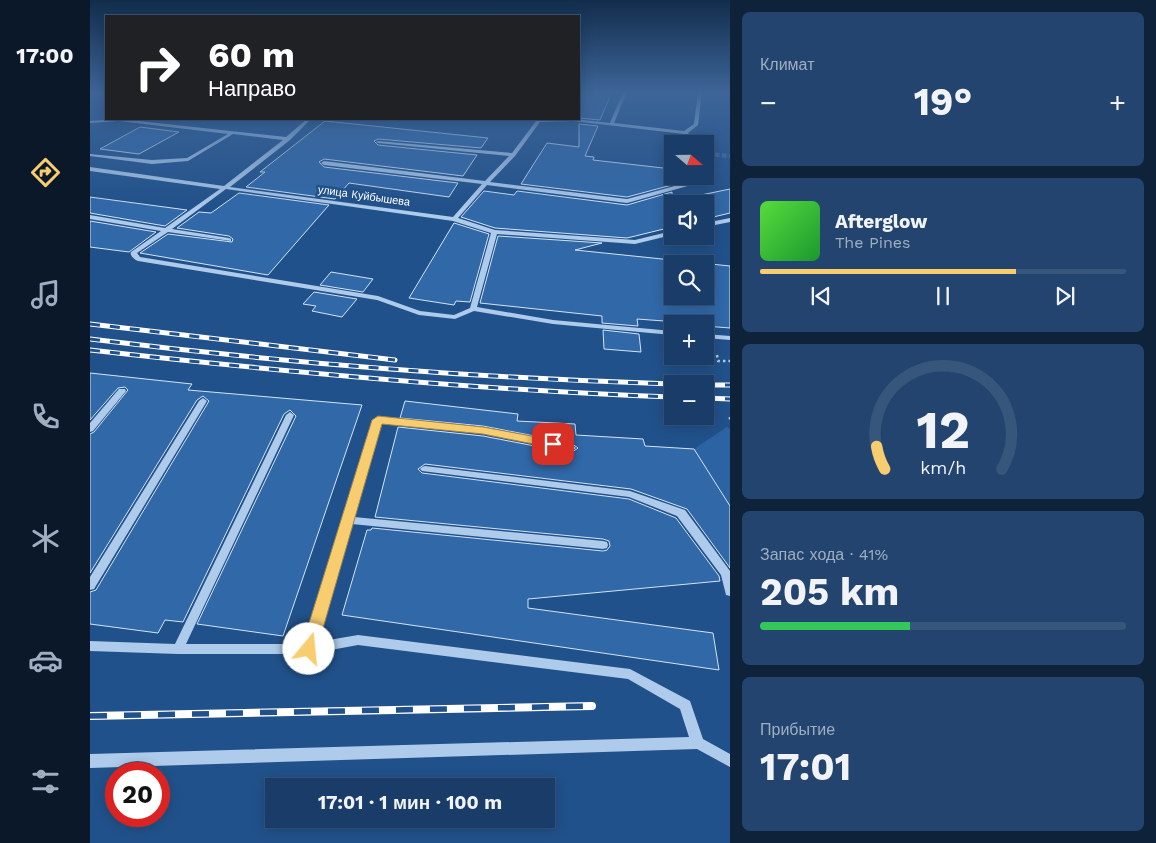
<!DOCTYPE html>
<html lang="ru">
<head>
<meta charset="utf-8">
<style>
	body { margin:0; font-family:"Work Sans",sans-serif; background:#22446e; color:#f1f3f6; height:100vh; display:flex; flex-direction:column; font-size:19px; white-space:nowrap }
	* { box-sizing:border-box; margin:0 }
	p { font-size:16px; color:#9faec0 }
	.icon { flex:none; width:28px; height:28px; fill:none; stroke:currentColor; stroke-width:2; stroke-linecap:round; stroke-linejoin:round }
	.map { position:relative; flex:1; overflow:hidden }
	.details { display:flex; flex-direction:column; gap:12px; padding:12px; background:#0e2239; width:426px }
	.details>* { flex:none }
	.guide { position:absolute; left:15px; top:15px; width:475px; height:105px; border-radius:0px; box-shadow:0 2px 12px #0003,0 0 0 1px #37567c; background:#202124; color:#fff; overflow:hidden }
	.needle { width:32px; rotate:110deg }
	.fabs { position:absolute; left:574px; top:135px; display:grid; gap:10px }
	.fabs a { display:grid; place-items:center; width:50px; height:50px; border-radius:0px; background:#193d68; box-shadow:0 2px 12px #0003,0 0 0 1px #37567c; font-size:25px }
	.speed { position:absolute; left:15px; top:762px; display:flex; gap:10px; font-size:25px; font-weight:700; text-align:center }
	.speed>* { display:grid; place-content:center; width:65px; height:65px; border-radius:50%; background:#193d68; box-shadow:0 2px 12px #0003,0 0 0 1px #37567c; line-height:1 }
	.speed .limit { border:8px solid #d22; background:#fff; color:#111 }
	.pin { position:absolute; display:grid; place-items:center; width:42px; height:42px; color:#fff; margin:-21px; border-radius:10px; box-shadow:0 2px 8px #0006 }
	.me { position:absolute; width:55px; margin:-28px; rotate:17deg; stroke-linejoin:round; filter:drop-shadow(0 0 4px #0008) }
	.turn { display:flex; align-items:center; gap:18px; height:105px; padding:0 20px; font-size:22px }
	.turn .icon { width:65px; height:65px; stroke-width:2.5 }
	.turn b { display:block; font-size:35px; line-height:42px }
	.big { font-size:38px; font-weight:700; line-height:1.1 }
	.details .widget { flex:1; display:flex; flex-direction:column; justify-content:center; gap:8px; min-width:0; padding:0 18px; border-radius:8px; background:#22446e }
	.details .dial { align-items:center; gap:0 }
	.dial svg { height:130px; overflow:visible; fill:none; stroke:#37567c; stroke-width:7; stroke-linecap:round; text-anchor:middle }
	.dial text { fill:#f1f3f6; stroke:none }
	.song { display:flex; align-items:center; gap:15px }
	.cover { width:60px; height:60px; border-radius:8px; background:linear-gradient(135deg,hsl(110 70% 55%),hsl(130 70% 35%)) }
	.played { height:5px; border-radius:2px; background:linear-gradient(90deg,#f7cd6f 70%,#37567c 70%) }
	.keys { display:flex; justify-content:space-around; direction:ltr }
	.heat { display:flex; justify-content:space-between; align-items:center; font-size:28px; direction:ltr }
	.charge { height:8px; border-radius:4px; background:linear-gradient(90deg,#34c759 41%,#37567c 0) }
	.trip { position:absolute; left:175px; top:778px; width:290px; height:50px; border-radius:0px; background:#193d68; box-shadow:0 2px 12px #0003,0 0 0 1px #37567c; font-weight:700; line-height:50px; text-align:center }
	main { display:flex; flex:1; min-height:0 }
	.dock { display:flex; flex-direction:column; width:90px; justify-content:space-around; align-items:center; background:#0a182a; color:#9faec0 }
	.dock .icon { width:35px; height:35px }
	.dock .active { color:#f7cd6f }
	.dock b { font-size:22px; color:#f1f3f6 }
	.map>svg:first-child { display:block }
</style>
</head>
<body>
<main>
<nav class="dock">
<b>17:00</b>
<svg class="icon active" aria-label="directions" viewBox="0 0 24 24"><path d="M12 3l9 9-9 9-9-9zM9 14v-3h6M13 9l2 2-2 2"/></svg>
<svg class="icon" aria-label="music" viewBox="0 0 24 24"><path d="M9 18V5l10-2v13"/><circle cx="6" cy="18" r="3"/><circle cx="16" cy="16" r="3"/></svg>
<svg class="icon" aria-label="phone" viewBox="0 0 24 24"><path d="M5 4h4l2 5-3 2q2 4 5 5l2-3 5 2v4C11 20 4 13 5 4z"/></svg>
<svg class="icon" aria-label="climate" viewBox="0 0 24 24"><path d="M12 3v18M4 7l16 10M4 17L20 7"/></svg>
<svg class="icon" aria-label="car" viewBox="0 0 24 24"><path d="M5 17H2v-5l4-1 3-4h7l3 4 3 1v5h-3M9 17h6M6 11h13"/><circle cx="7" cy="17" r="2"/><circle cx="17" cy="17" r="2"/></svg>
<svg class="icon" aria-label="filters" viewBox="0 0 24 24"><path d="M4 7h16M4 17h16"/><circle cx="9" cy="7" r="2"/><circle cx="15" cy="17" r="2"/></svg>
</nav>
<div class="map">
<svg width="640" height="843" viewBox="0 0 640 843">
	<rect width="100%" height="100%" fill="#21518a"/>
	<!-- green -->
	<path fill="#2b63a3" d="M637,427L640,429V506L604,449Z"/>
	<!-- building -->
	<g fill="#3168a8" stroke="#d2e4f8" fill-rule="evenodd">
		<path d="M489,92H522L510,120L489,118Z"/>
		<path d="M235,121L398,138L391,148L288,139L284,141L288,145L387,155L373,176L234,159L229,162L234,167L368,183L359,197L259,183L245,199L156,187L175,172H170Z"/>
		<path d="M489,124L508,126L495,156L504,157L503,160L582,169V185L537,197L431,184L457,143L489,147Z"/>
		<path d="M50,127L89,132L49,154L10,149Z"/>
		<path d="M640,189V213L615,219V204H582V227L537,238L405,228L371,217L394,191L424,195L427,191L537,205L582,192V201Z"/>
		<path d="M149,193L239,205L178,275L50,253L78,234L142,242L143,239L139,236L87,228L109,212L121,213Z"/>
		<path d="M0,197L97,210L75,226L0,213Z"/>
		<path d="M0,221L66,232L39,252L0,247Z"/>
		<path d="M364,223L399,234L380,302L366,301L364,305L319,298Z"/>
		<path d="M408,236L512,243L485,250L640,266V328L615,326V324L547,319L548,326L512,323V316L390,303ZM582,264H615V296H582Z"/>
		<path d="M241,272L283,279L273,292L230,285Z"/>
		<path d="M224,292L267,299L252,317L222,311L226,306L213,304Z"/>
		<path d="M513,330L549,334L551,352L514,349Z"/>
		<path d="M0,373L102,384L98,390L272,405L193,636L107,624L206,416L200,410L194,414L93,622L75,620L68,633L0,624V592L6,590L119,401L113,396L107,400L0,573V434L4,432L38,390L35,387L28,388L0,420Z"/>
		<path d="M315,401L428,414L427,421L485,424L486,435L553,439L555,446L604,449L640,506V568L597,509L541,489L335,464L328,469L332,473L539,499L586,518L629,576L630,581L438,599V608L623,633L629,670L252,615L277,530H281L282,528L513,551L517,550L520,546L519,541L513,539L285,517L308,427L393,436L481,453L488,448L481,443L393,426L310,418Z"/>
	</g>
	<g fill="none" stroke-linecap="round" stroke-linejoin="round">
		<!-- minor-tunnel -->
		<path stroke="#426b9c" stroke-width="4.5" stroke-dasharray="4.5 2.5" stroke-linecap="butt" d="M618,154L640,156"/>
		<!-- path -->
		<g stroke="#aecbeb" stroke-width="2.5" stroke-dasharray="2.5 3" stroke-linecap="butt">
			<path d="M627,355L628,361H640"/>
			<path d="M640,417V420"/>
		</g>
		<!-- minor -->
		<g fill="#aecbeb" fill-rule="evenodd">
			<path d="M533,92H537L524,123L594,131L604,124L608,92H612L608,125L598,133L612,144H607L594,134L483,121L450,122L425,156L400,182L537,199L614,178L615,149L620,154L619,180L537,203L397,185L368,218L405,230L545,240L582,231V235L545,244L407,234L387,307L463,320L582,331V335L463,324L384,311L365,319L329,315L287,300L48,261C45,260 39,255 41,252L71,231L0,219V215L75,228L130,189L0,171V167L134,186L193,140L143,134L98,161L62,164L0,156V154L62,160L97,158L138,134L29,121L0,123V121L30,119L196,137L217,119H221L200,140L140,187L363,217L392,184L234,165L231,163L234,161L395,181L419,156L288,143L286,142L288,141L422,153L446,121L444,119H484L520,123ZM136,189L363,221L401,233L380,308L364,315L330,311L288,296L50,257L47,253L78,232L141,241V239L139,238L82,229Z"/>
			<path d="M640,218V222L615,227V223Z"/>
			<path d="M615,334L640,336V340L615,338Z"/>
			<path d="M29,389H35L36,391L3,431L0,432V423Z"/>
			<path d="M113,398L117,401L4,589L0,590V577L109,401Z"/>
			<path d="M200,412L204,415L96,644H215L285,418L393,428L481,445L484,446L486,448L484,450L481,451L393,434L291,423L264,517L513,541L517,542L518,545L517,548L513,549L262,524L227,642L268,635L540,669L600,701L613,739L640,754V767L607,749L0,768V754L599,737L590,709L538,679L268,645L219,654H88L0,651V641L85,644L196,415Z"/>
			<path d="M335,466L540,491L595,510L640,571V596L636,595L631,575L587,516L539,497L332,471L330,469L332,467Z"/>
		</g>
		<defs>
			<g id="rail-far1">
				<path d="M0,324L305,360"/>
				<path d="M0,339C194,363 387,378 582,384"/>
				<path d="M0,350C194,372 387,390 582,397"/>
				<path d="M615,385H640"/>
				<path d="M615,398L640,399"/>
			</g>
			<path id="rail" d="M0,716L502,706"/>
		</defs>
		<!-- rail-far1 casing -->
		<use href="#rail-far1" stroke="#fff" stroke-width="5"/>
		<!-- rail casing -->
		<use href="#rail" stroke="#fff" stroke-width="8"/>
		<!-- rail-far1 -->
		<use href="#rail-far1" stroke="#21518a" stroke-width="3" stroke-dasharray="10" stroke-linecap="butt"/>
		<!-- rail -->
		<use href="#rail" stroke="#21518a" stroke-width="5.5" stroke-dasharray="17" stroke-linecap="butt"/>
	</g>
	<!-- sky -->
	<linearGradient id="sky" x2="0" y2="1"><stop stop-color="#122d4c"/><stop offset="0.44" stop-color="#3d6598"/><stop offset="1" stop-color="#3d6598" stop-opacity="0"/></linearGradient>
	<rect width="640" height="210" fill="url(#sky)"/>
	<!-- route -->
	<path fill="#f7cd6f" stroke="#a18548" d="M288,416L393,427L463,440L469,444L463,448L393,434L292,424L227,649L224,654L219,656L213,654L211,649L282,420Z"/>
	<g text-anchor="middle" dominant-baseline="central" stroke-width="5" stroke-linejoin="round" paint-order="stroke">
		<!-- far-street labels -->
		<g font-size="11" fill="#fff" stroke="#21518a">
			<text transform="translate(274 196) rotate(8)">улица Куйбышева</text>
		</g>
	</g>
</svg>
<div class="fabs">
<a><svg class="needle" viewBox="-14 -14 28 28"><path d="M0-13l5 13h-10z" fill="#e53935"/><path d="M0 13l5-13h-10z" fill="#9faec0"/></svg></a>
<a><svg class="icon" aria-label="sound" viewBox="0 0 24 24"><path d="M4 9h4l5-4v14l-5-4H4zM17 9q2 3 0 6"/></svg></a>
<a><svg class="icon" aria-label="search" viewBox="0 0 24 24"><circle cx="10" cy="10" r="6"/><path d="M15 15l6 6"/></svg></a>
<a>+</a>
<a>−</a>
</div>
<div class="speed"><div class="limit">20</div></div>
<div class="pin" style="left:463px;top:444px;background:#d93025"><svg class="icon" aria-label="arrive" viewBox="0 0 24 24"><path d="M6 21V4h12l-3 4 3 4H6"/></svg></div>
<svg class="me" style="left:219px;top:649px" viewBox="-20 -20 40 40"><circle r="19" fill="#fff"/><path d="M0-13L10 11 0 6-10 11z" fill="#f7cd6f"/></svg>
<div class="trip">17:01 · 1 мин · 100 m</div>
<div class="guide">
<div class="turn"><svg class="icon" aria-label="right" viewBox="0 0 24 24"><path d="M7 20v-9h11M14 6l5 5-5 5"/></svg><div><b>60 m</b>Направо</div></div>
</div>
</div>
<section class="details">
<div class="widget"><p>Климат</p>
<div class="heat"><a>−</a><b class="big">19°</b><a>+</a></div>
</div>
<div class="widget">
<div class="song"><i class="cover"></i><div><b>Afterglow</b><p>The Pines</p></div></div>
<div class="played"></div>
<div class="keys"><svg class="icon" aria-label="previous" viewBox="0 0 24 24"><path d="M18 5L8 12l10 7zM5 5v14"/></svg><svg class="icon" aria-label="pause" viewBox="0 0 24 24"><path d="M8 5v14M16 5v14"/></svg><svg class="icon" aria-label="next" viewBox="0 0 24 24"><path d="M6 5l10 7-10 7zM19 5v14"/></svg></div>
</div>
<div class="widget dial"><svg viewBox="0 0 100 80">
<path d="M14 69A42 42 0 1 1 86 69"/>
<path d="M14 69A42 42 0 0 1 9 55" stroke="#f7cd6f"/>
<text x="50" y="56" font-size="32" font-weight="700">12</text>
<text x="50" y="72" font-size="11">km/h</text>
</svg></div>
<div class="widget"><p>Запас хода · 41%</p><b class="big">205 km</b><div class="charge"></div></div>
<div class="widget"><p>Прибытие</p><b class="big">17:01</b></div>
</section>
</main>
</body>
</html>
